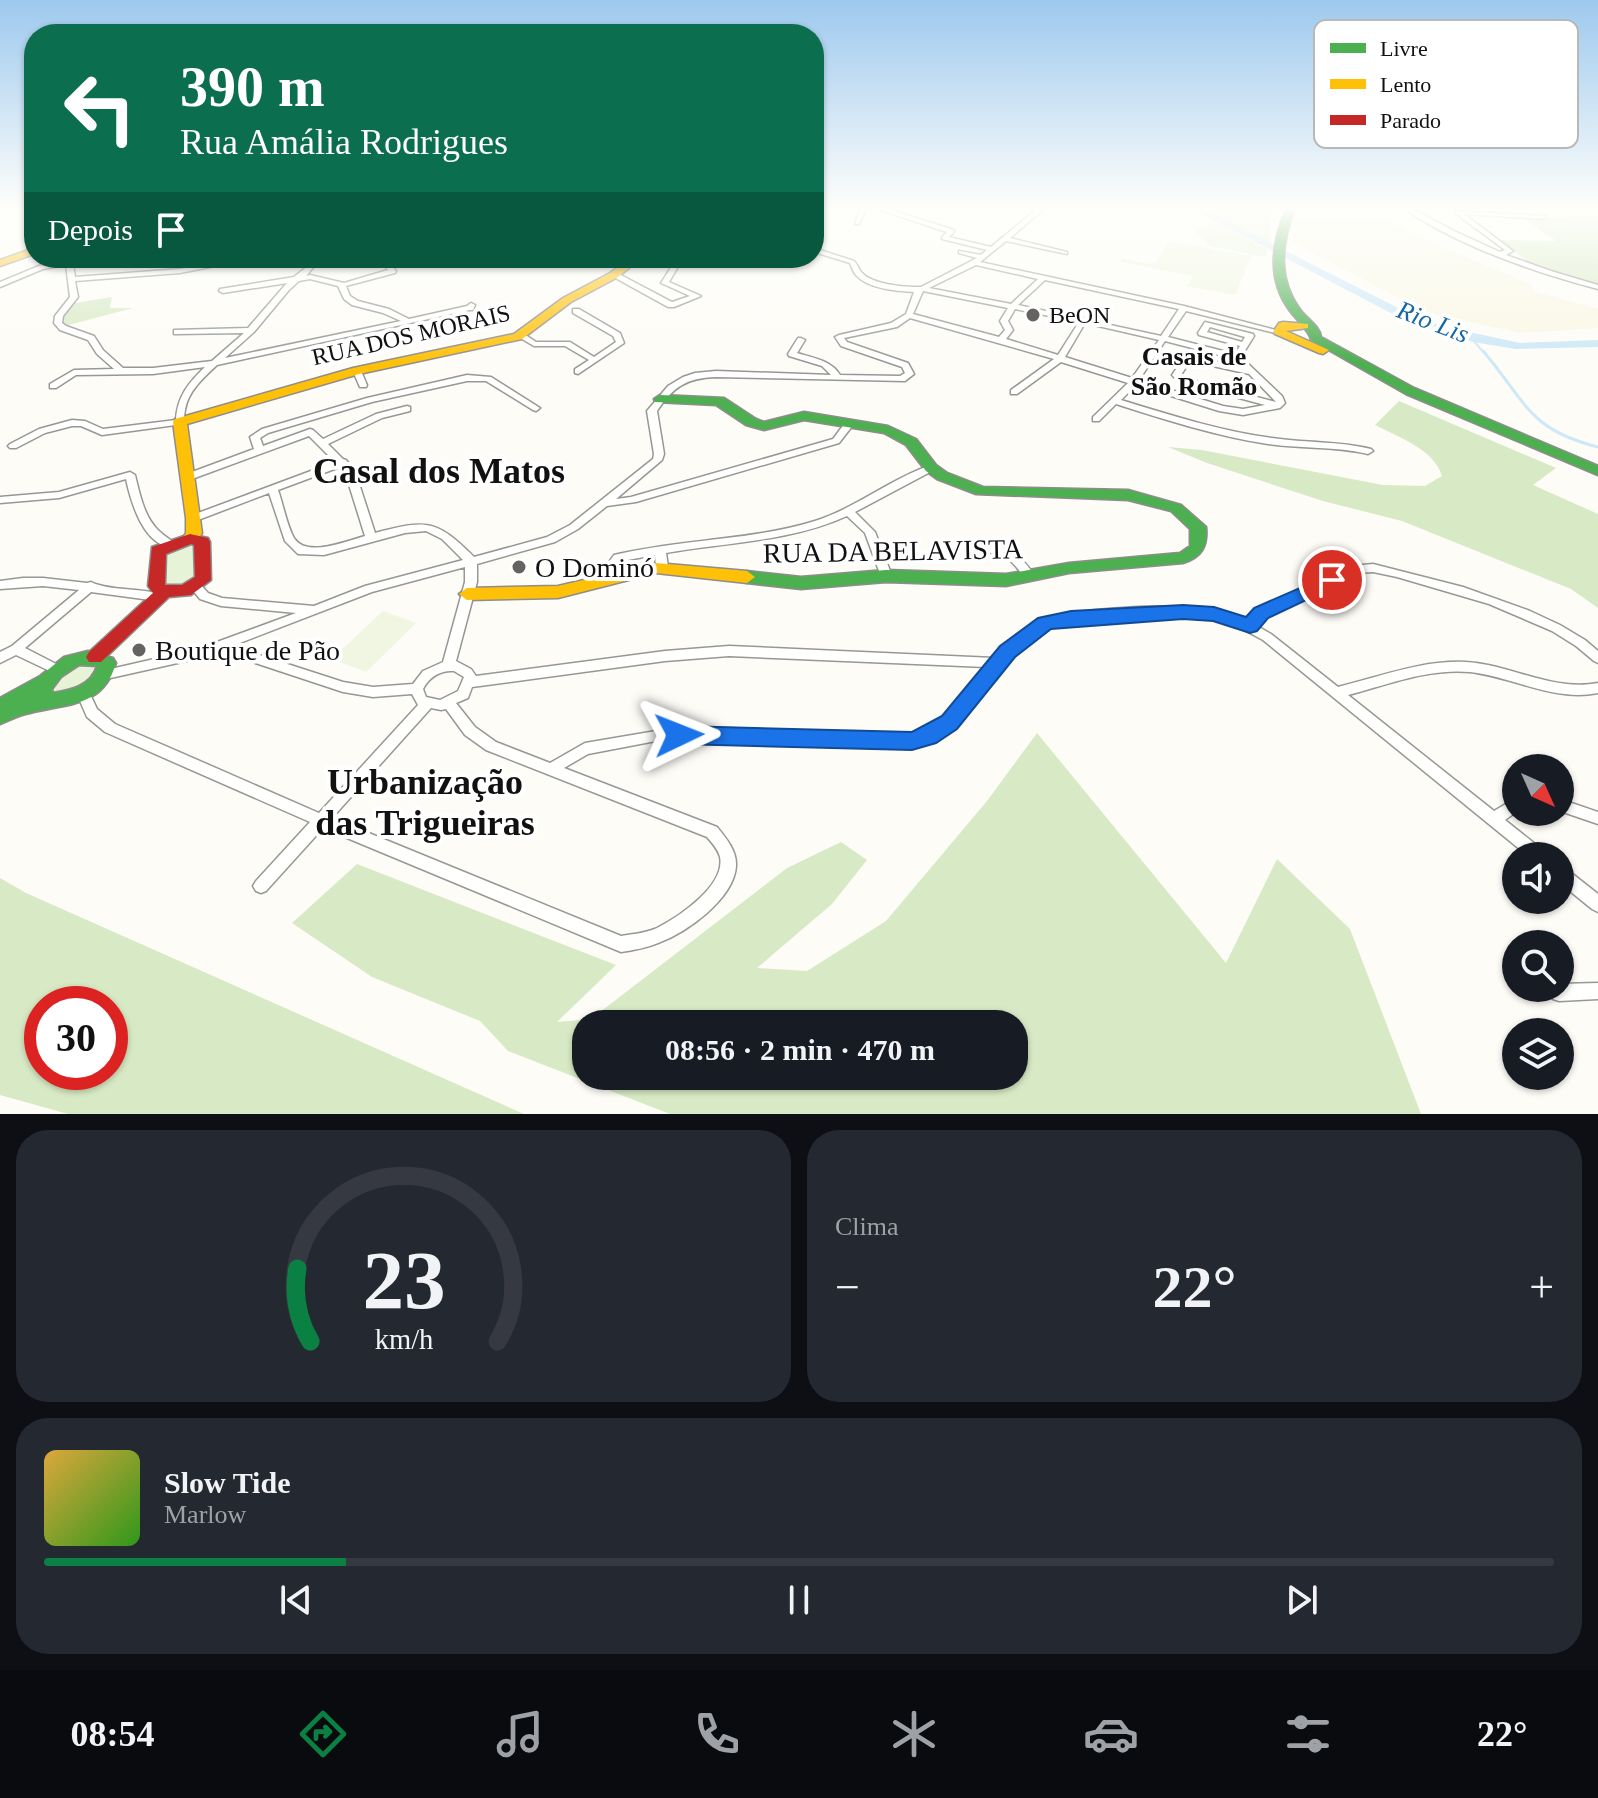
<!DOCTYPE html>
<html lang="pt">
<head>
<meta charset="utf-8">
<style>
	body { margin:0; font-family:Georgia,serif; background:#242831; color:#f1f3f6; height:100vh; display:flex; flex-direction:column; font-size:30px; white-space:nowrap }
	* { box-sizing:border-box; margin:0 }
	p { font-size:26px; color:#9ea1a6 }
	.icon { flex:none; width:44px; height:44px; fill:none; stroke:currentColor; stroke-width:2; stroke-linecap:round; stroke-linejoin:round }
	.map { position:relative; height:1114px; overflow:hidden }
	.panel { display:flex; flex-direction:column; gap:16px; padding:16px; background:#0d0f14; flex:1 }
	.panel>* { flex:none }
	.top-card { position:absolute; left:24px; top:24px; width:800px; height:244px; border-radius:32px; box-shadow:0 2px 6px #0004; background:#0b6e4f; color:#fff; overflow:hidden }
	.needle { width:52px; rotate:135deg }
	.tools { position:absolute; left:1502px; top:754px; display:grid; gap:16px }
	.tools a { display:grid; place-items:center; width:72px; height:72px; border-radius:50%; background:#171b24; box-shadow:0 2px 6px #0004; font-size:40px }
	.speed { position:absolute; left:24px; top:986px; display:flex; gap:16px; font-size:40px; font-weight:700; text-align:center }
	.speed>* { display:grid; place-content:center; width:104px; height:104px; border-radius:50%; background:#171b24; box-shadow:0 2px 6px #0004; line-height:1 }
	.speed .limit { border:12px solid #d22; background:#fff; color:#111 }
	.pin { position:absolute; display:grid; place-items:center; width:68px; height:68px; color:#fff; margin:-34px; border:4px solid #fff; border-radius:50%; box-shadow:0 2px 8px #0007 }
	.me { position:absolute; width:88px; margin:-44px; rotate:88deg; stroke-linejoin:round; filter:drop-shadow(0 0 6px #0008) }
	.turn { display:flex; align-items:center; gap:28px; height:168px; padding:0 24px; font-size:36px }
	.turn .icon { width:104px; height:104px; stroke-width:2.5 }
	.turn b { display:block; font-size:56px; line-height:68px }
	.then { display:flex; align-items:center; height:76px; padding:0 24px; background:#0003; gap:16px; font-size:30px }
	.big { font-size:60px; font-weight:600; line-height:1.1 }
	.panel .card { flex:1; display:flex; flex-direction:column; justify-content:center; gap:12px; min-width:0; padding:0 28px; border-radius:32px; background:#242831 }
	.panel .dial { align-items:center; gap:0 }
	.dial svg { height:208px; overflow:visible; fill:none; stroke:#363941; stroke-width:7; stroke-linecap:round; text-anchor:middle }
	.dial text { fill:#f1f3f6; stroke:none }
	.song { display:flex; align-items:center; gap:24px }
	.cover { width:96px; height:96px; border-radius:12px; background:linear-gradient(135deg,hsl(40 70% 55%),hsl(110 70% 35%)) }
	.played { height:8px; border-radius:4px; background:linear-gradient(90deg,#0b8043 20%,#363941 20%) }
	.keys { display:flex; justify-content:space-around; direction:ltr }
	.heat { display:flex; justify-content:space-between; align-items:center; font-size:44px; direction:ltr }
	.panel .tiles { flex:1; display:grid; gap:16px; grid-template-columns:1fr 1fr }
	.card:last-child { grid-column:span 2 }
	.trip { position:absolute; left:572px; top:1010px; width:456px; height:80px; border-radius:32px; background:#171b24; box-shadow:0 2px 6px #0004; font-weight:600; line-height:80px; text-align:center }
	.tabs { display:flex; height:128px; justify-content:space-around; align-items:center; background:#090b0e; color:#9ea1a6 }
	.tabs .icon { width:56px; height:56px }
	.tabs .on { color:#0b8043 }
	.tabs b { font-size:36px; color:#f1f3f6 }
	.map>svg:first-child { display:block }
</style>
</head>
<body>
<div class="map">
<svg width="1598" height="1114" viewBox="0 0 1598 1114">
	<rect width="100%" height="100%" fill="#fdfcf7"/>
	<!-- farmland -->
	<path fill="#f9f7e4" d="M1303,208H1362L1407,232L1532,285L1533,291L1598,309V328L1521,333L1425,312L1292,242L1297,219Z"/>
	<!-- green -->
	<g fill="#e7f3d7">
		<path d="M1201,208H1277L1270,220V245Z"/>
		<path d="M1217,223L1268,250L1265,257L1210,246L1193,230Z"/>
		<path d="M186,543L193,546L196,577L188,585L164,588V551Z"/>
		<path d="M94,663L98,666L97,676L86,686L55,694L51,692L49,683L73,664Z"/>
	</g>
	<!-- forest -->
	<g fill="#d8eac5" fill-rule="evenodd">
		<path d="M1598,217V285L1527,261L1501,240L1556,241L1523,218Z"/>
		<path d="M112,297L110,308H133L61,327V316L70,304Z"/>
		<path d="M1399,401L1556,468L1533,485L1598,514V608L1571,589L1402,521L1323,501L1207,463L1168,447L1202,450L1383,485L1425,486L1442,476C1434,449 1398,437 1375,425Z"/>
		<path d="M1037,733L1226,963L1277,859L1350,929L1421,1114H670L508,1051L480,1021L372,977L292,923L357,864L616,965L557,1022L591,1019L787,868L841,842L867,860L832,904L757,968L807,971L886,921L987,801ZM1014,1024V1076H586V1024Z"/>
		<path d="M0,878L26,893L524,1114H68L0,1095ZM110,1004V1072H42V1004Z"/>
	</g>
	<!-- pitch -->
	<g fill="#f0f6e1">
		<path d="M1169,241L1251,256L1235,295L1187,286L1193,276L1120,262L1122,258L1148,264L1157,262Z"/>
		<path d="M383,611L416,623L366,672L332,659Z"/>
	</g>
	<!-- water -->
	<path fill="#cde8f7" d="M1190,208H1201L1414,316L1446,327L1520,343L1598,340V347L1516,349L1473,342L1410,323Z"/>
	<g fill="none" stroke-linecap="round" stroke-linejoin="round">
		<!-- stream-far1 -->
		<path stroke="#cde8f7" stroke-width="2" d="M1473,340L1484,353"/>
		<!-- stream -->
		<path stroke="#cde8f7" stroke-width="3" d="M1483,351C1526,401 1527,429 1598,447"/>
		<defs>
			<g id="street">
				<path d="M861,208H867L859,224H855Z"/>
				<path d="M874,208H885L954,230V232L949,237L991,247L1038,208H1045L1010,238L1067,252V254L1006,241L980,262L1184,306L1283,332L1279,334L1186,311L1168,337L1235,354L1240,346L1199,335L1198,333L1205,322L1253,334L1254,336L1241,357L1282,396L1285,403L1280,408L1243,415L1219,411L1136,385L1121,400C1170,415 1220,431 1272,438C1305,443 1339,441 1371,449L1373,451L1368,454C1335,446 1301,449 1268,444C1216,436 1166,420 1116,404L1099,421H1093V417L1128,383L1061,362L1017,394H1011V390L1054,359L910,318L897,327L844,338L847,342L908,363L914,374L905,381L716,377C686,378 673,387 657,411L664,454L662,460L616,499L631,497L833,439L845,423H851L853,425L839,443L636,502L607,506L578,529L555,542L477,564V582L456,661L471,669L476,676L665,651L729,646L994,658C1005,644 1019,630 1036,623C1071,607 1173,603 1212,610C1224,612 1236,616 1247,621L1257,610L1351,566L1373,564L1463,587L1530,611L1560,625L1585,640L1598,651V663L1594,661L1576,646L1552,631L1489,604L1397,577L1373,572L1357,573L1265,616L1257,626L1271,634L1338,687C1379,677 1422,660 1465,662C1510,664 1552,692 1598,683V693C1554,702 1513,677 1470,672C1428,668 1387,685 1348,695L1494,811L1516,798V812L1505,820L1544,851L1547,856H1528L1263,640C1247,631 1230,622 1212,618C1175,612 1082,615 1047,627C1038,631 1029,637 1022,644C980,682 973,725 912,747L722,738L656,741L588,754L564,768L717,827C726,838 737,851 736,866C734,899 686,933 658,943C646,948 634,950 621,952L323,828L266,891L261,893L256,891L253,886L256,881L310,822L105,732L87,717L77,694L78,690L83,689L88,690L97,709L115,724L319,813L418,705L412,694L373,697L343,692L219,651L200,658L106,679L102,677L100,674L102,671L198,649L296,613L221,606L200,599L190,587L192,584H200L208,593L222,598L314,606L365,586L463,560L442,539L426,531L405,533L324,555L298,554L285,541L269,493L198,520H190L189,518L190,516L335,462L309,436L192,479H184L183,477L184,475L254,449L250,437L262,429L367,398L467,375L491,377L540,408L536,411L533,410L486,381H467L372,402L268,433L260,438L263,446L310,429L313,430L323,439L376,414L407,406L410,407V411L382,418L328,444L343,459L346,460L355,471L375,533C426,520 435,518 474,557L547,537L570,525L653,459L654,454L647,411L668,386L683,377L695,373L716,371L831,375L822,366L789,356L788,354L798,338H801L805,340L797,353C813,358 831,360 840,375L900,376L905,373L902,367L841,346L835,337L839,335L891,323L906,314L914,292C897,291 868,289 856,275C854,273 851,266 850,263L814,252V248L854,261C857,264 859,269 861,272C872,285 905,287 921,287L977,258L959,253V251L981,255L987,250L942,239V237L947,232ZM976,265L1038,279L1011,304L929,288ZM1045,280L1179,309L1161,336L1018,305ZM923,291L1008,308L1000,321L1005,330L999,337L913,314ZM1015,309L1079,322L1058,355L1006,339L1013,330L1008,321ZM1085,323L1159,340L1132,378L1065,357ZM1210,327L1245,337L1242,342L1207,332ZM1165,341L1234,359L1243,367L1188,356H1185L1172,375L1179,382L1265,405L1243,409L1223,406L1139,380ZM1190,361L1249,374L1276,402L1185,378L1181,375ZM340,467L345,472L365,536C347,541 306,558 294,538C287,526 283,504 278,490ZM465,567V582L443,662L423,671L413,684L373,687L343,682L232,646L372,592ZM729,656L986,667C965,695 945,722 911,735L722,728L656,731L585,743L550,763L496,742L475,727L456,703L468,698L472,687L665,661ZM450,671H454L464,677L458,691L440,700L426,697L423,689C429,678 437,672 450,671ZM431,708L441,710L446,709L465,735L486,750L707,837C712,843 718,849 720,857C726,885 679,917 657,928C646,933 633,934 621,936L332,818Z"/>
				<path d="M1403,208H1411L1454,231L1500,252L1505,250L1459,216V214L1455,213V211L1545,216V218L1543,219L1464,214L1513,251L1506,255L1551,271L1598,285V289C1534,272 1458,246 1403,208Z"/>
				<path d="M81,258H91L73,265L75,277L180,269L241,258H256L180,273L75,281L78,297L63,316L62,323L66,326L94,336L103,350L123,368H153L212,361L244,333L177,334H174V330L248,328L287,283L223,293L219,291L220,289L294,277L308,266L315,258H321L306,276L310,275L344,283L388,270L383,262L388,261L396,271L395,273L346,286L350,296L358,301L389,309L409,319L467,306L471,303L475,305L473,310H470L217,365C204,377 188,391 185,410C184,415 184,419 183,424L102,435L81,426H72L45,433L16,448H10L8,446L10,444L39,429L72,420L85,421L103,429L176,420C177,397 189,382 205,367L153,374L76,375L56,388H50V384L74,370L114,369L97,354L88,340L60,330L54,323L55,316L70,297L66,265L43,269L0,287V282L39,266ZM310,279L338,286L344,299L352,305L383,313L401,321L225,358L254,332L289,290L299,281Z"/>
				<path d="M501,258H520C516,261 505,261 501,258Z"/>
				<path d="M677,258H683L669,282L701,296L674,307H668L610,275L617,273L672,302L690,296L661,283Z"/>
				<path d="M573,309H579L620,333L624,343L578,374L575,373V369L589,360L565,346H534L517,336L524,334L536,342H570L594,357L616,342L613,336L573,313Z"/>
				<path d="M357,368L361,371L367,385L366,387H360L359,385L353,371Z"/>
				<path d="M931,465L934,466L936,468L934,470L855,512L875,532L892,576L890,579H882L865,533L847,516C790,542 726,542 666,553L668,567L662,571L656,567L655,555L622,561L625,575L619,579L613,575L609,562L614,555C680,539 750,541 815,521C856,508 890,479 931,465Z"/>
				<path d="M130,472L135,475C140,495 144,517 159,531C164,536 170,539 175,544L174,547C144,548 131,502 126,479L59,498L0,503V497L59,492Z"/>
				<path d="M978,543C1007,547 1018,551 1035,576L1033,579H1025C1008,553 1003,555 974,550L973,547Z"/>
				<path d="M23,578H43L87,583L91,582C110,592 151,587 164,597L158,601L91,592L25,648L60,666L62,669L60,672L56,674L16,655L0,663V652L12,646L79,590L43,586L0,589V581Z"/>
				<path d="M1560,799L1598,812V824L1560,811Z"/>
				<path d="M1560,866L1565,868L1598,894V912L1592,909L1560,883Z"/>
				<path d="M1598,983V999L1559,1001L1553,999L1551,993L1553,988H1560V984Z"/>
			</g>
			<g id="fast">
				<path d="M1286,208H1295C1281,244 1277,280 1302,312C1309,320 1320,327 1321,337L1414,388L1598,466V475L1406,394L1311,340C1309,330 1297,321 1290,311C1266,279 1272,243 1286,208Z"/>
				<path d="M660,395L724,398L756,419L764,422L804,412L888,426L916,439L936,465L947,473L983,487L1128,490L1181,505L1206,527C1208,546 1202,557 1183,563L1069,573L1006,586L886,582L801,589L747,583L739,577L747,571L801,577L886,570L1006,574L1069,563L1180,553L1190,546V529L1171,511L1128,500L976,494L937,479L926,471L906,445L884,433L804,420L764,430L746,425L716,405L655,402L654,399Z"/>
				<path d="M88,651L113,658L116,663C103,708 67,703 30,713C19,715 10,720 0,724V698L40,676L64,657ZM79,665L97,666C91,686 71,690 53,693L52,689L61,677Z"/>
			</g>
			<g id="slow">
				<path d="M34,248V254L0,266V260Z"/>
				<path d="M630,258H641L618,277L571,302L522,339L359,374L187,424L202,533L196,543H184L182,539L186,533V518L173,422L175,419L353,368L514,334L563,298L610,273Z"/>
				<path d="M1283,322L1308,324V328L1286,331L1329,350L1323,354L1319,353L1275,334L1273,332L1279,323Z"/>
				<path d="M656,563L747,571L755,577L747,583L656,573L558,598L467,600L459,594L467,588L558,586Z"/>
			</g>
			<path id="jam" d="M190,534L208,538L210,542L211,580L191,595L169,597L101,662H89L86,657L89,652L153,593L148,586L152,547ZM191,544L194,545L195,577L182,585H165L166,554Z"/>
		</defs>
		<!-- street casing -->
		<use href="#street" stroke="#979795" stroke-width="3"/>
		<!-- fast casing -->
		<use href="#fast" stroke="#8e8d8b" stroke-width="3"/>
		<!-- slow casing -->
		<use href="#slow" stroke="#8e8d8b" stroke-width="3"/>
		<!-- jam casing -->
		<use href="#jam" stroke="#8e8d8b" stroke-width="3"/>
		<!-- street -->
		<use href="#street" fill="#fffffe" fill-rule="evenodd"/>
		<!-- fast -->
		<use href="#fast" fill="#4caf50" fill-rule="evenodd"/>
		<!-- slow -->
		<use href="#slow" fill="#ffc107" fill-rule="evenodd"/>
		<!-- jam -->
		<use href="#jam" fill="#c62828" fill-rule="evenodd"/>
	</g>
	<!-- sky -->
	<linearGradient id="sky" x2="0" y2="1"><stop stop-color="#9dc9ee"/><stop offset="0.57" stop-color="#fefefb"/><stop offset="1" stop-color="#fefefb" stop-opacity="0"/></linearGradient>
	<rect width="1598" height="364" fill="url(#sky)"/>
	<!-- route -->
	<path fill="#1a73e8" stroke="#114b97" stroke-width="2" d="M1332,574L1338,576L1341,580L1338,585L1268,618L1257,631L1250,633L1213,621L1183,619L1051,629L1015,657L957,729L936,743L912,750L679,744L671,741L668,735L671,728L679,726L912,732L942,716L1000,646L1038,618L1071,611L1183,605L1214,607L1246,617L1254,608Z"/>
	<!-- markers -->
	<g fill="#646362" stroke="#fff" stroke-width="3">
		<circle cx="1033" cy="315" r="8"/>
		<circle cx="519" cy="567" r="8"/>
		<circle cx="139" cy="650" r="8"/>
	</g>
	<g text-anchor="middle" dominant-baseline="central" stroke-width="8" stroke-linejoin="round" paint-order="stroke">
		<!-- far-poi labels -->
		<g font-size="24" fill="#111" stroke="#fff" text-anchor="start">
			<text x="1049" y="315">BeON</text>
		</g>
		<!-- far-street labels -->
		<g font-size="24" fill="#111" stroke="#fff">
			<text transform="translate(411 335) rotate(-13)">RUA DOS MORAIS</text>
		</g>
		<!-- far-water labels -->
		<g font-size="26" font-style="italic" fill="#1768a6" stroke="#fff">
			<text transform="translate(1433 322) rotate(21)">Rio Lis</text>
		</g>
		<!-- far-neighbourhood labels -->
		<g font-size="26" font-weight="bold" fill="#111" stroke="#fff">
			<text x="1194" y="356">Casais de<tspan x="1194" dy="30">São Romão</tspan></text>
		</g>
		<!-- street labels -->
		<g font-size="28" fill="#111" stroke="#fff">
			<text transform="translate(893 551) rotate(-1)">RUA DA BELAVISTA</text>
		</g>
		<!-- poi labels -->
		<g font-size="28" fill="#111" stroke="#fff" text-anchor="start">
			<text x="535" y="567">O Dominó</text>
			<text x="155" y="650">Boutique de Pão</text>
		</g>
		<!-- district labels -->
		<g font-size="36" font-weight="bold" fill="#111" stroke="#fff">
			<text x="439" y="471">Casal dos Matos</text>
		</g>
		<!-- near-neighbourhood labels -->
		<g font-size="36" font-weight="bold" fill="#111" stroke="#fff">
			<text x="425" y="782">Urbanização<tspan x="425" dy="41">das Trigueiras</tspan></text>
		</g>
	</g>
	<!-- legend -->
	<rect x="1314" y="20" width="264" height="128" rx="12" fill="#fff" stroke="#b8b8b8" stroke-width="2"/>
	<rect x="1330" y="43" width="36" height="10" fill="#4caf50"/>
	<rect x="1330" y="79" width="36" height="10" fill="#ffc107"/>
	<rect x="1330" y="115" width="36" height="10" fill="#c62828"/>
	<g font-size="22" fill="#111">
		<text x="1380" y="56">Livre</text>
		<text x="1380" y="92">Lento</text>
		<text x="1380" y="128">Parado</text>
	</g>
</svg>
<div class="tools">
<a><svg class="needle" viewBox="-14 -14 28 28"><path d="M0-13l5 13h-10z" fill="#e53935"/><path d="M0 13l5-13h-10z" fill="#9ea1a6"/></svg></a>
<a><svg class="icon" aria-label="sound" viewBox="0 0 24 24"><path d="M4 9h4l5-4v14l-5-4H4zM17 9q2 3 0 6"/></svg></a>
<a><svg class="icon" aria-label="search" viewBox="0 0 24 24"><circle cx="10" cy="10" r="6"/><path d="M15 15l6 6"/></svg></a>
<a><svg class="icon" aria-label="layers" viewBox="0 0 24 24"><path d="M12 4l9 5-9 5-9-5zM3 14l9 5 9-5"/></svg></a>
</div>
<div class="speed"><div class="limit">30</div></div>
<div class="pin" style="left:1332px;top:580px;background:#d93025"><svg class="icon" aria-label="arrive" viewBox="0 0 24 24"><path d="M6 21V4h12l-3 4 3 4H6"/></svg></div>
<svg class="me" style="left:679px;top:735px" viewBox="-20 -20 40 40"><path d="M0-17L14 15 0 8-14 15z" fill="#1a73e8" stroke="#fff" stroke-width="4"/></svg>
<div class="trip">08:56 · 2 min · 470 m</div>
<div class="top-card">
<div class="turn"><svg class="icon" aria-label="left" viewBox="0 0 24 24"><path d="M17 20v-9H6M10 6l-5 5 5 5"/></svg><div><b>390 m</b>Rua Amália Rodrigues</div></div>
<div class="then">Depois<svg class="icon" aria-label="arrive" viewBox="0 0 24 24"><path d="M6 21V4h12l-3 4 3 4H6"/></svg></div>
</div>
</div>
<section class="panel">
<div class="tiles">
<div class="card dial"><svg viewBox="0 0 100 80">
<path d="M14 69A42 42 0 1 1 86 69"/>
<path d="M14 69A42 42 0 0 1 9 41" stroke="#0b8043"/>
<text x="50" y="56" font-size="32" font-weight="700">23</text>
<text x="50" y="72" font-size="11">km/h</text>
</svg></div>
<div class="card"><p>Clima</p>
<div class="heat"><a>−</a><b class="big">22°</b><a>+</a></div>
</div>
<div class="card">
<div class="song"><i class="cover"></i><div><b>Slow Tide</b><p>Marlow</p></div></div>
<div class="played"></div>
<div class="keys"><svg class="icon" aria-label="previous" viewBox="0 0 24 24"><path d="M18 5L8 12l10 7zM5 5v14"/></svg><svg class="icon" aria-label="pause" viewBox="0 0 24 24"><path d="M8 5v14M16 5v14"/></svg><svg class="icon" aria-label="next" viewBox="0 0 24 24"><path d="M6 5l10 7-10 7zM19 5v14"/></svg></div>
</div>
</div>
</section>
<nav class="tabs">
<b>08:54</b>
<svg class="icon on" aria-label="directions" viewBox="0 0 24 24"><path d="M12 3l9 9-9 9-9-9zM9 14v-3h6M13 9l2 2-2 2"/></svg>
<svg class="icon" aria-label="music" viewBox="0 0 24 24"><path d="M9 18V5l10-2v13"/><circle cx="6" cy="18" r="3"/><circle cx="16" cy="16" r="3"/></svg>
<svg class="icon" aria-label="phone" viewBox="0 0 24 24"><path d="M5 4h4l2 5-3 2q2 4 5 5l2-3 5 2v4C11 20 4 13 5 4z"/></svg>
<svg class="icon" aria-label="climate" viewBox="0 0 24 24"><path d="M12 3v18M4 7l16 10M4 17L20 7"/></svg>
<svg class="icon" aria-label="car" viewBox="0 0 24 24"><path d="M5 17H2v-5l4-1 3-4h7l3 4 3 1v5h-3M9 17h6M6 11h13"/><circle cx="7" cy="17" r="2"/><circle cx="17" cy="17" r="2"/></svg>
<svg class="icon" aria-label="filters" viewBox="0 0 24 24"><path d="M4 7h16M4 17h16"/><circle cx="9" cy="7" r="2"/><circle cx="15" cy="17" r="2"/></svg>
<b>22°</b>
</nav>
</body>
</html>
